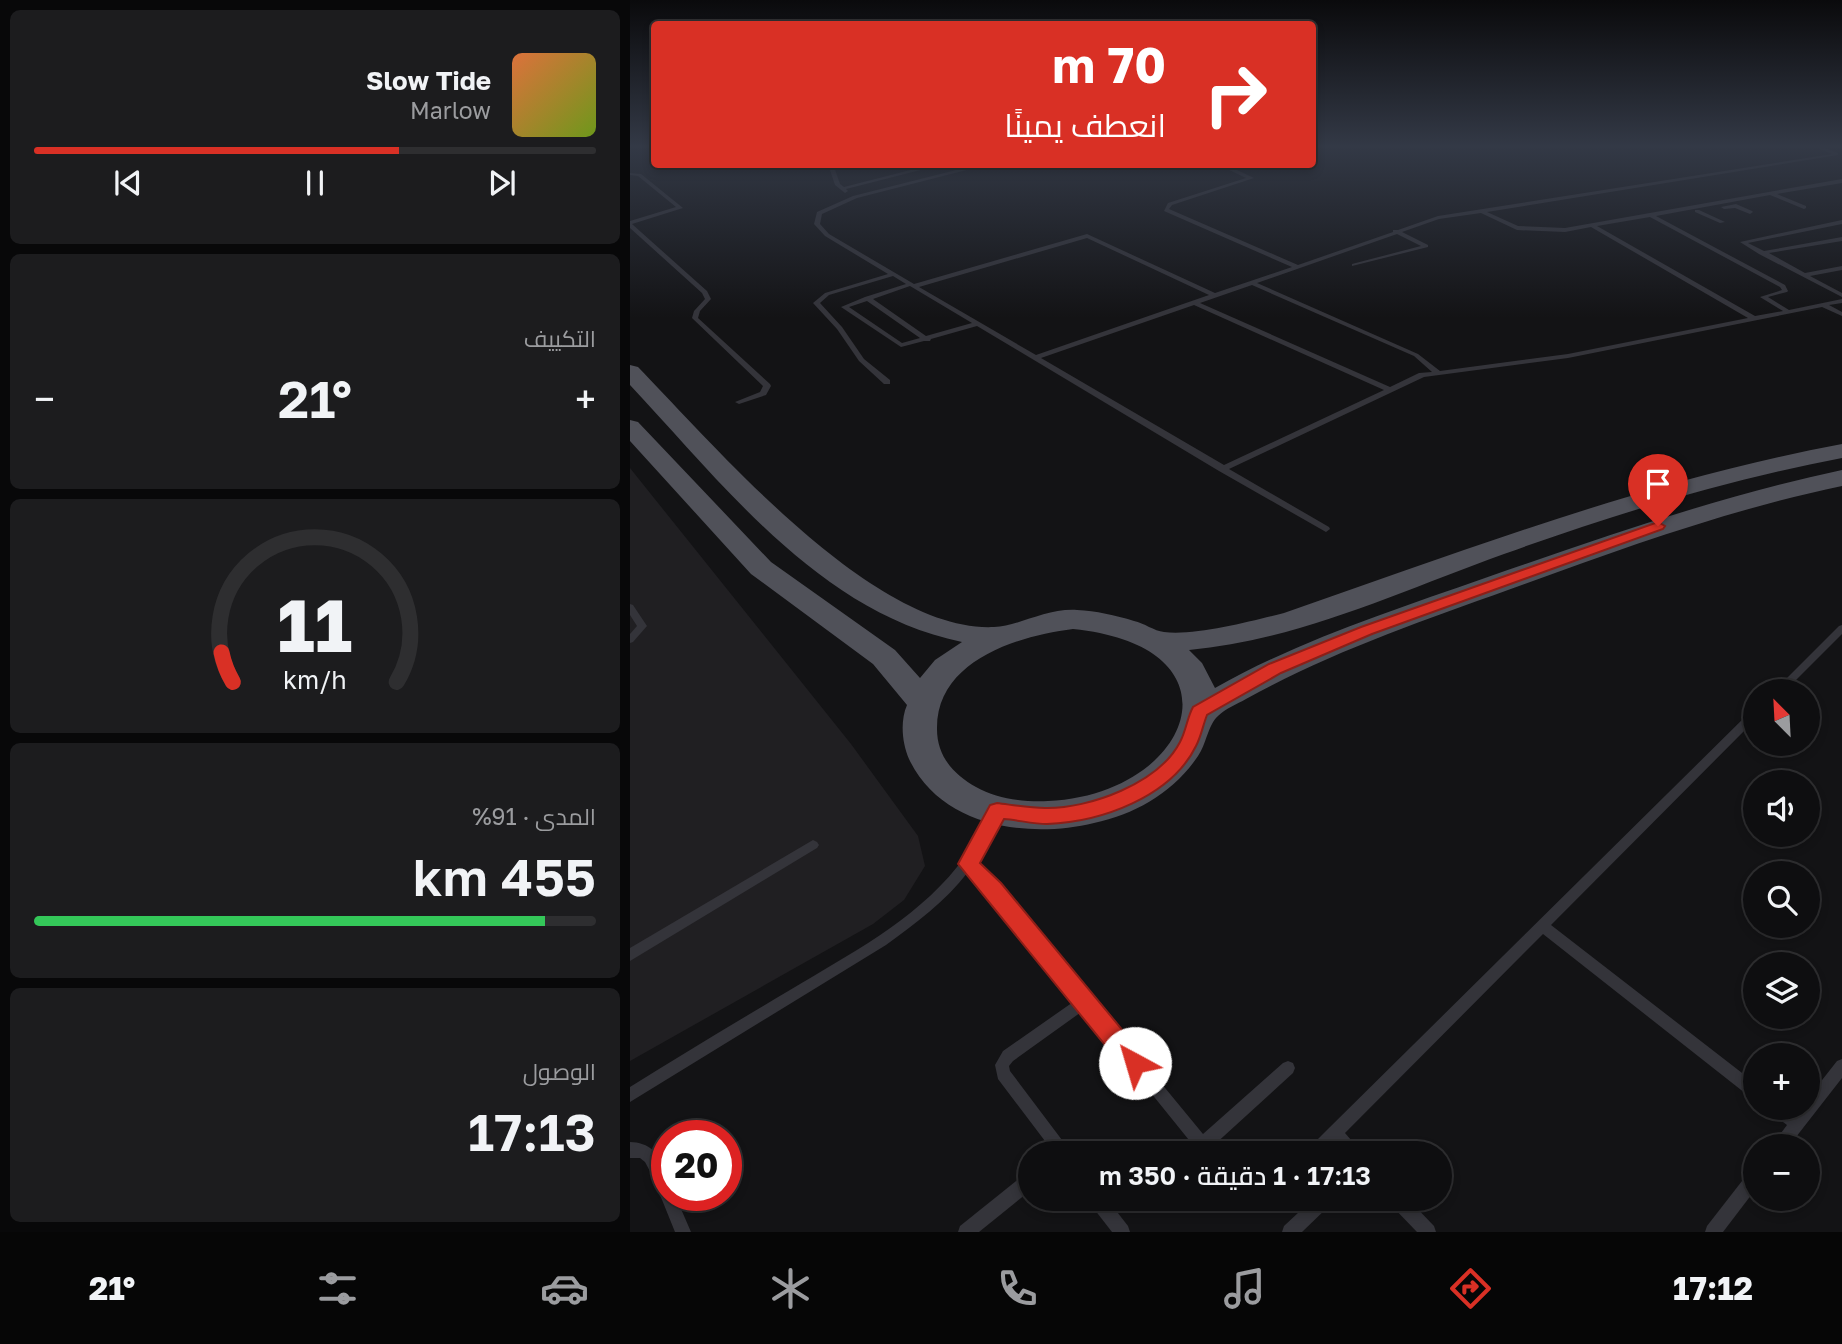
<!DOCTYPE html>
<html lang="ar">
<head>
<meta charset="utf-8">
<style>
	body { margin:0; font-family:"Golos Text",Cairo,sans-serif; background:#1c1c1e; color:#f1f3f6; direction:rtl; height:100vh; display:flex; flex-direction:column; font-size:26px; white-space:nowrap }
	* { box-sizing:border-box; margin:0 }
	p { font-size:23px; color:#9b9c9f }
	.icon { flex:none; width:38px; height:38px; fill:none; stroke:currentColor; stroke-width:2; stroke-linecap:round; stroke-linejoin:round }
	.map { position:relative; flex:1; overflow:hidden; direction:ltr }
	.panel { display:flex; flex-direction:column; gap:10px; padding:10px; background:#080809; width:630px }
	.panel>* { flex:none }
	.top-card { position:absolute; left:21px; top:21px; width:665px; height:147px; border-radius:7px; box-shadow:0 4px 10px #0003,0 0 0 2px #2e2e30; direction:rtl; background:#d93025; color:#fff; overflow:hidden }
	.needle { width:46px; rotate:336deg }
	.controls { position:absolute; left:1113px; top:679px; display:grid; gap:14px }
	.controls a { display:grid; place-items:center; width:77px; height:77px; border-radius:50%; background:#0e0e10; box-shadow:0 4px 10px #0003,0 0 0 2px #2e2e30; font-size:35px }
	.speed { position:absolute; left:21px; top:1120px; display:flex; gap:14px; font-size:35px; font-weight:700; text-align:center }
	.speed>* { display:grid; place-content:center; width:91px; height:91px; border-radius:50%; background:#0e0e10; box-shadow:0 4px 10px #0003,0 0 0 2px #2e2e30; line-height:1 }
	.speed .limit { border:10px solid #d22; background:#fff; color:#111 }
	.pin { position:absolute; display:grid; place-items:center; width:60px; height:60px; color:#fff; margin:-72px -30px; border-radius:50% 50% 50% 0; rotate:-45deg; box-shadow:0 0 7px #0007 }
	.pin .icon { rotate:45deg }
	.me { position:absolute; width:77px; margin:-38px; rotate:321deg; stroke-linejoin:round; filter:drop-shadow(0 0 5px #0008) }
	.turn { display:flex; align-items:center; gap:24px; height:147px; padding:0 35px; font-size:32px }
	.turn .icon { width:91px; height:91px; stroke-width:2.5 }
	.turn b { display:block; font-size:49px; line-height:60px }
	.big { font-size:52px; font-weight:600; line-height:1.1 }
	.panel .card { flex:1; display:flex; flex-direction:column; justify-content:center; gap:10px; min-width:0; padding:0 24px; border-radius:10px; background:#1c1c1e }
	.panel .dial { align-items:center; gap:0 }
	.dial svg { height:182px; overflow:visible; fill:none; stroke:#2e2e30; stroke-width:7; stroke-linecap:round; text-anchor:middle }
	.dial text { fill:#f1f3f6; stroke:none }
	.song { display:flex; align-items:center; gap:21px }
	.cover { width:84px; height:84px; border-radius:10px; background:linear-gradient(135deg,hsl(20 70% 55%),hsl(80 70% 35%)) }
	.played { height:7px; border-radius:4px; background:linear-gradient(90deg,#d93025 65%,#2e2e30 65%) }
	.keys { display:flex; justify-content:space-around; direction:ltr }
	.heat { display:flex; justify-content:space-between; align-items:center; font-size:38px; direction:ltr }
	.charge { height:10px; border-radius:5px; background:linear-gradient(90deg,#34c759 91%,#2e2e30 0) }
	.trip { position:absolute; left:388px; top:1141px; width:434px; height:70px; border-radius:35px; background:#0e0e10; box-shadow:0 4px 10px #0003,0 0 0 2px #2e2e30; font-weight:600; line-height:70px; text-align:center; direction:rtl }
	.menu { display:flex; height:112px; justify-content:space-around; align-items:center; background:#060606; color:#9b9c9f }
	.menu .icon { width:49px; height:49px }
	.menu .on { color:#d93025 }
	.menu b { font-size:32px; color:#f1f3f6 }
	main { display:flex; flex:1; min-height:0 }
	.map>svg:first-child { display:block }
</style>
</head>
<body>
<main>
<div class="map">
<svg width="1212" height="1232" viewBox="0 0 1212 1232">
	<rect width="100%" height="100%" fill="#131315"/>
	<!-- built -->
	<path fill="#201f22" d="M0,468L221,744L288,836L295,866L274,900L243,924L0,1061Z"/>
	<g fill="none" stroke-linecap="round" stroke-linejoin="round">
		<!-- lane -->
		<g fill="#34343a" fill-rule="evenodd">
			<path d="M1181,145H1188L1208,153V155L857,212L888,226L935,228L1212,179V183L1147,194L1176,206V208L1174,209L1140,195L1026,216L1155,285L1158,291L1157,292L1138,297L1159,310L1212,299V303L1199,305L1212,312V316L1192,307L938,358L794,377L599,469L699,527L700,529L696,532L589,471L347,326L301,339L300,341H294L271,347L211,307L235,297L276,284L263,276L199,295L190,303L212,327L234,359L260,380V384H254L229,361L207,329L183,303L195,293L258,274L195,236L184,224L187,212L223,196L350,164H360L227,198L192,214L190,224L199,234L284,284L457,234L585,293L662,267L534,211L538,203L616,178L587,164H594L624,178L542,205L539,209L668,265L763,232V230H768L808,216L1202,154ZM851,213L887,230L935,232L961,227L1118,318L938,354L810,371L788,354L627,283L767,234L791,246L722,264V266L798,247V245L772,232L809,219ZM1020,217L1150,287L1152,290L1130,297L1153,311L1125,316L967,226ZM457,238L579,295L406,355L289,287ZM622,285L784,356L802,372L789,373L760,387L570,303ZM280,286L342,323L296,336L243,299ZM237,301L290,338L272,343L219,307ZM564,305L754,390L594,465L411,358Z"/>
			<path d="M198,164H203L210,184L214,187L304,164H314L216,189L218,191L215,193L205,185Z"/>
			<path d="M0,173L11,174L53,208L2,224L77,291L81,299L70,311L68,318L140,384L141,386L136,395L109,404L105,402L130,392L133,386L62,318L64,311L75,299L72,293L0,228V221L46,207L8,176L0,175Z"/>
			<path d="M1106,204L1122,211L1123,212L1120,214L1105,208L1094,209L1091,207Z"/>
			<path d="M1065,210H1069L1095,222L1090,223L1065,212Z"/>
			<path d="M1212,220V224L1118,243L1134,251L1212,237V241L1139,253L1175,273L1212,266V270L1180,276L1212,293V297L1129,254L1110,242Z"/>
			<path d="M0,604L3,605L17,626L3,642L0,643V634L7,626L0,615Z"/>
			<path d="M1212,625V634L1155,691H1144L1209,626Z"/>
			<path d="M1125,710V720L921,925L1125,1083V1099L1120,1097L913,934L715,1133L728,1148L731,1153H713L704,1144L695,1153H676L679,1148L699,1128L1121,711Z"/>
			<path d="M367,806L371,808L373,811L356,847L344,862L368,885L573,1134L653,1063L658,1061L663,1063L665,1068L663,1073L583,1146L587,1153H569L567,1150L454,1010L383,1061L379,1066L380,1071L438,1148L441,1153H424L368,1079L365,1065L373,1051L446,1000L360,893L338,872C316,901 285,924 256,945L0,1102V1087C53,1054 106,1022 160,990C218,955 284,921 327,867C342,849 352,829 363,808Z"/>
			<path d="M183,840L187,842L189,845L187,848L0,961V948Z"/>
			<path d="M1212,1059V1078L1159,1146H1142L1145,1141L1157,1125L1141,1113L1139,1108H1158L1166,1114L1170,1108H1178V1098L1207,1061Z"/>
			<path d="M0,1142C18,1142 32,1154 36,1172C38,1179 37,1188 37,1195H45L61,1232H45L22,1175L15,1162L10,1158H0Z"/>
			<path d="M1125,1170V1190L1093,1232H1075L1077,1226L1119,1172Z"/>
			<path d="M401,1172V1190L349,1232H328L330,1226L395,1174Z"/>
			<path d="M459,1199H477L498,1226L500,1232H482L461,1205Z"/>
			<path d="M613,1199H643L641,1205C633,1208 623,1208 615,1205Z"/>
			<path d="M683,1199H702L700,1205L672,1232H652L654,1226Z"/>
			<path d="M759,1199H778L804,1226L806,1232H787L761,1205Z"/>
		</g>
		<!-- primary -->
		<path fill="#505159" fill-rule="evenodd" d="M0,365L8,367C86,447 244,633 364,627C389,626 417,608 447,610C466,611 485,615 504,621C514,623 524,631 534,632C565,636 622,621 654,613C838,549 1019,480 1212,444V458C1096,480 985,514 874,554C771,591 669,640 559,650L572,663L585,688C670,640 764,610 855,578C973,537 1090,496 1212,470V486C1097,510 988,550 878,590C789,622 699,653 616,699C607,704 595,709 588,716C578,725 576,745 568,756C544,792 506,814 464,823C398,839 311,827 279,759C272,743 270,721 277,705L243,664L121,574L0,441V420L8,422L141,562L265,650L290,678L305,660L332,642C190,613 94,485 0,385ZM443,629C620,647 561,795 418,801C394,802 367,799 346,787C323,774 307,756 307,729C306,661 387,636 443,629Z"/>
	</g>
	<!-- sky -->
	<linearGradient id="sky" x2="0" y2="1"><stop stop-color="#0a0a0c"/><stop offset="0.46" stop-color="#333946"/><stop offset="1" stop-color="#333946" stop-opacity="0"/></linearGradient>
	<rect width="1212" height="318" fill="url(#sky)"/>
	<!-- route -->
	<path fill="#d93025" stroke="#8d1f18" stroke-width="2" d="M1028,522L1035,526L1033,529L742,634L651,673L577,715C573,725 571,737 566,746C541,797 471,822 417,824C403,824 388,820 374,819L350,863L371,883L513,1055L517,1063L513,1071L505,1074L496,1071L328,864L360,805L367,803C383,805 399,808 415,808C459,809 529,783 550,742C556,731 557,718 563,707L639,664L731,627Z"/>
</svg>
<div class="controls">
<a><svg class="needle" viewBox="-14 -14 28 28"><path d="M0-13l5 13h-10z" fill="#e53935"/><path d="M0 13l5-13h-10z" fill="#9b9c9f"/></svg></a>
<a><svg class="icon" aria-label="sound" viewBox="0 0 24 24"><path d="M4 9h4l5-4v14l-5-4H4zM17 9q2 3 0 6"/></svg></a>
<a><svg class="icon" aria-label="search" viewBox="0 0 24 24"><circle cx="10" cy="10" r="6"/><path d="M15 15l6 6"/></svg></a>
<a><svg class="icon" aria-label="layers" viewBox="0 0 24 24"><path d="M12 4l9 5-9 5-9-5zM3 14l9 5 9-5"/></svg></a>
<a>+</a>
<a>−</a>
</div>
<div class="speed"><div class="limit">20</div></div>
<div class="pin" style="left:1028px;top:526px;background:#d93025"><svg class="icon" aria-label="arrive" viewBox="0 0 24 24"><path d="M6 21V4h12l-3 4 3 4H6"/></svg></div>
<svg class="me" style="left:505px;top:1063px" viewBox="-20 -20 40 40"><circle r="19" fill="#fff"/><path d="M0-13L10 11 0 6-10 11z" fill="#d93025"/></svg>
<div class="trip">17:13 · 1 دقيقة · 350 m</div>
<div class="top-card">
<div class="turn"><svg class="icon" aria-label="right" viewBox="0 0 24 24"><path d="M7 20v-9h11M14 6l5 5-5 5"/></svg><div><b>70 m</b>انعطف يمينًا</div></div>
</div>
</div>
<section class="panel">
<div class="card">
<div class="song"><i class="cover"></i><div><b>Slow Tide</b><p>Marlow</p></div></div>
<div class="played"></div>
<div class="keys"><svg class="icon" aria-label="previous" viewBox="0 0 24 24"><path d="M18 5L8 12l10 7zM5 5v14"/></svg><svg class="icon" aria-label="pause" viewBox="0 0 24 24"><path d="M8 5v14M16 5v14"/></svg><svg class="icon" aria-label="next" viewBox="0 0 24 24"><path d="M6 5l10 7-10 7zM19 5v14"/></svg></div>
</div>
<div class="card"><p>التكييف</p>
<div class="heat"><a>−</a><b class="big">21°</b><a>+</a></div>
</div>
<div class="card dial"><svg viewBox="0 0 100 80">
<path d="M14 69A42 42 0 1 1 86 69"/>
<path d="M14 69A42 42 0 0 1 9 56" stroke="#d93025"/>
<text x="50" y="56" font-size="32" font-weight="700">11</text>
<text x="50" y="72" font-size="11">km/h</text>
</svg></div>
<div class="card"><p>المدى · 91%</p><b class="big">455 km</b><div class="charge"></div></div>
<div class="card"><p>الوصول</p><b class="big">17:13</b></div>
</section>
</main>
<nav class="menu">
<b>17:12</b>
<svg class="icon on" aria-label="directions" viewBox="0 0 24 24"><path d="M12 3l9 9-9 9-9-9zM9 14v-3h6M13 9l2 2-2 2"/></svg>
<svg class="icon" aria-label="music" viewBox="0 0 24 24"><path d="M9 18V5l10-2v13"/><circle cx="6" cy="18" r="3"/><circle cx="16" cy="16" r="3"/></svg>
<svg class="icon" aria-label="phone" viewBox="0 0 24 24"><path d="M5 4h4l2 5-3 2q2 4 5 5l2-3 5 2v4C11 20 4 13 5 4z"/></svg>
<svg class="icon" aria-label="climate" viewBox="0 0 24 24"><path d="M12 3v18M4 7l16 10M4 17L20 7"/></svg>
<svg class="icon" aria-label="car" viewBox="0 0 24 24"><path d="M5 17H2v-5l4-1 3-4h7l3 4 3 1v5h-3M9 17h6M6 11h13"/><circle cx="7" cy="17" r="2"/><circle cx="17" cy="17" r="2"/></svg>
<svg class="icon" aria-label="filters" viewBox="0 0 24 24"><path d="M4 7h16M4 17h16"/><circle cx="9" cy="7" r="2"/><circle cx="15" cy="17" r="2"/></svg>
<b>21°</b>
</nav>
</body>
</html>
